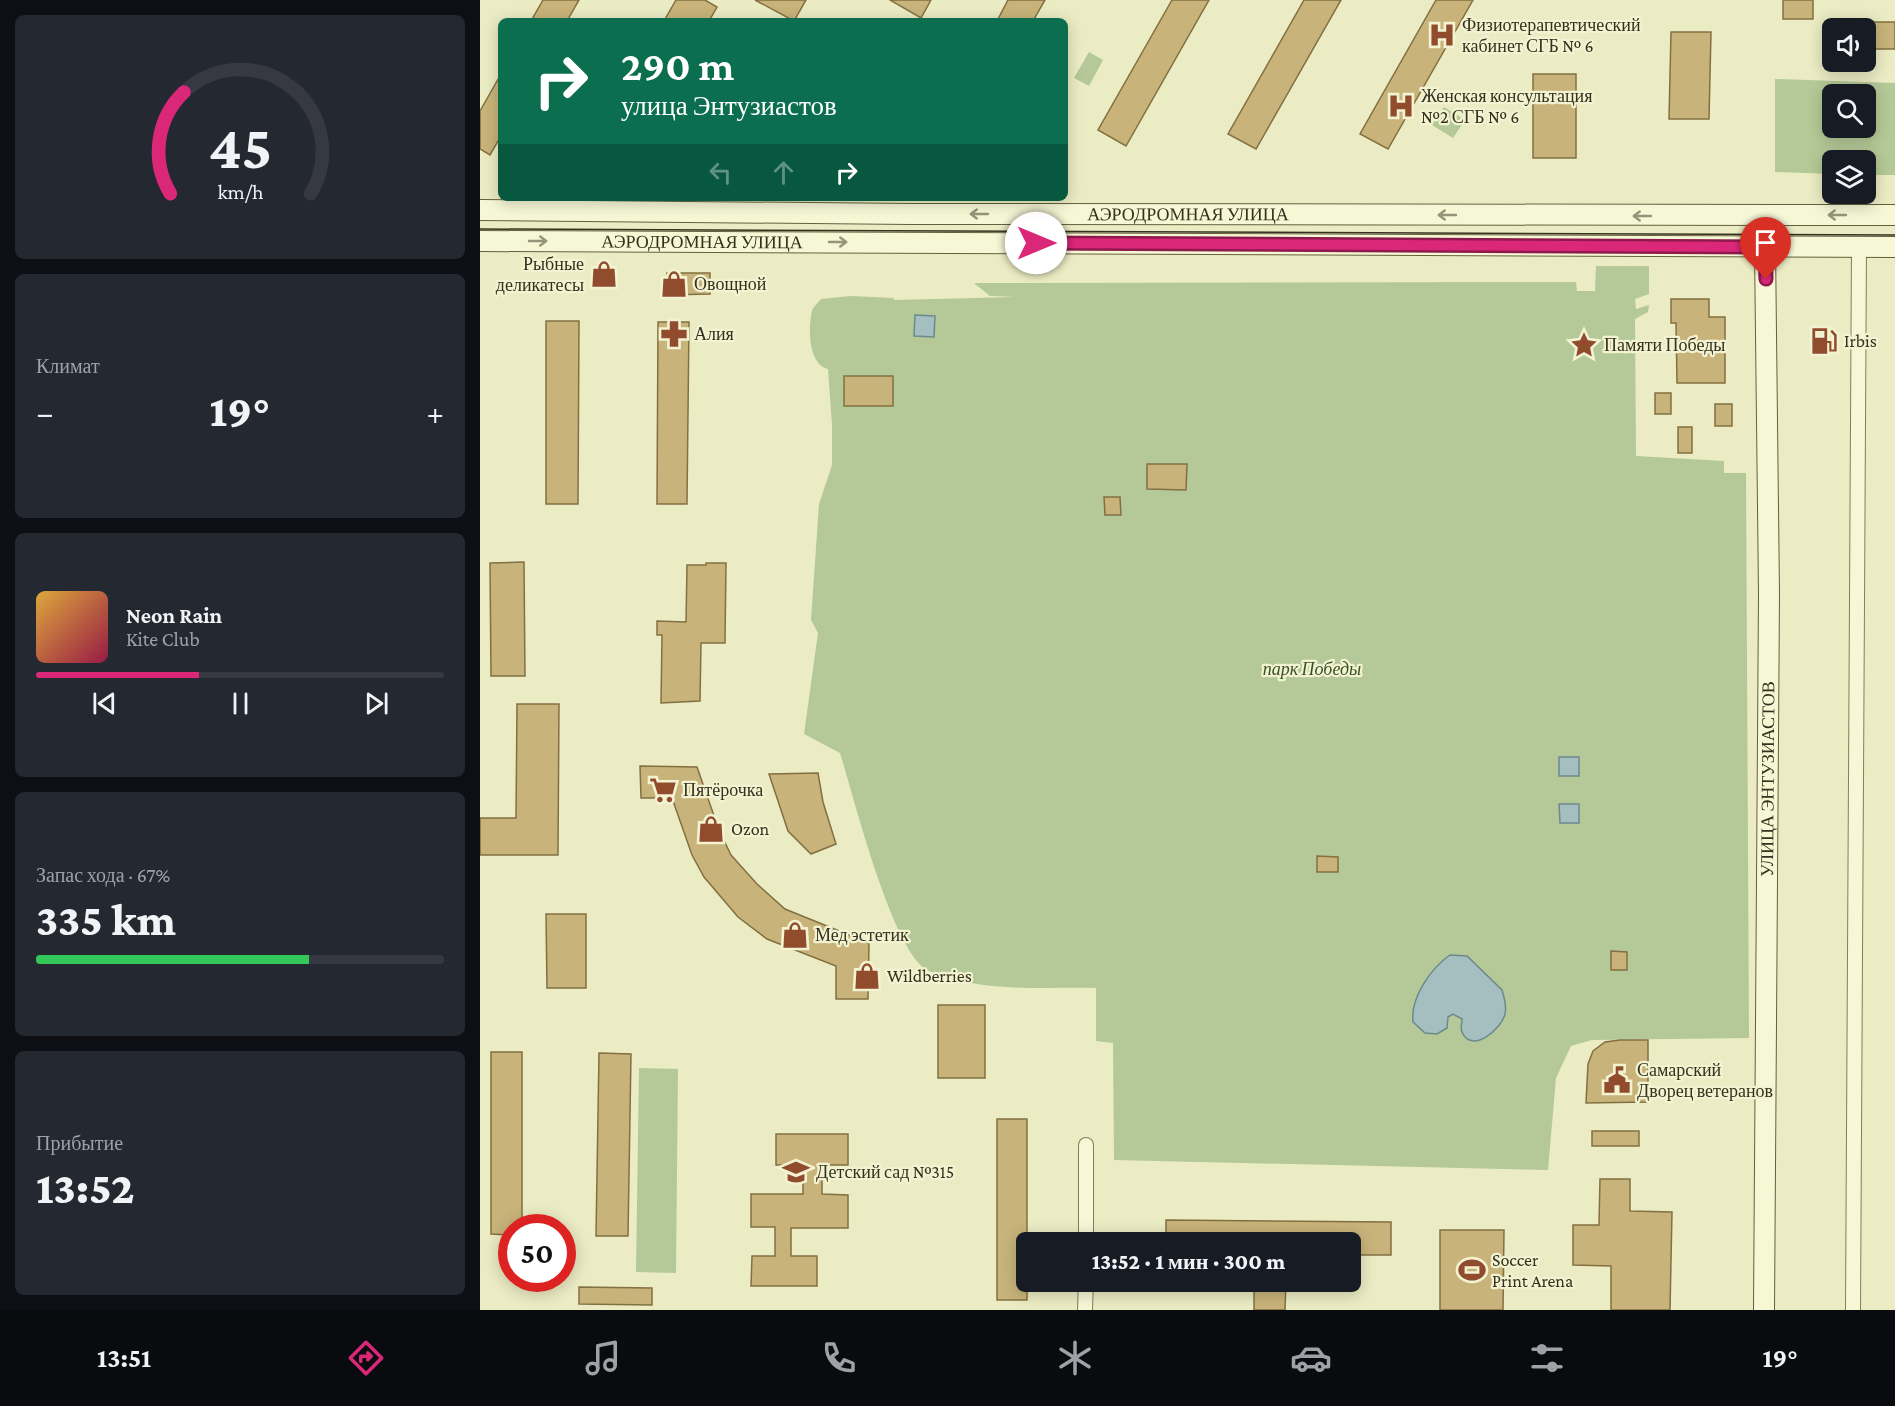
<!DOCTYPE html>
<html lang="ru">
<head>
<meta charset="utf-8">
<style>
	body { margin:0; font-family:"Crimson Pro",serif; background:#242831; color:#f1f3f6; height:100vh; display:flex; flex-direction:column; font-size:22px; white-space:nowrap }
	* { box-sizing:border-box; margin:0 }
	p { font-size:20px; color:#9ea1a6 }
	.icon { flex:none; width:33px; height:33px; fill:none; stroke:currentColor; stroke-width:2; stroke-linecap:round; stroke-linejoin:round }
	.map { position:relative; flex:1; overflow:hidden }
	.sheet { display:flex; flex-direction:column; gap:15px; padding:15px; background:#0d0f14; width:480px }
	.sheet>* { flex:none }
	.banner { position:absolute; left:18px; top:18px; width:570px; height:183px; border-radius:9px; box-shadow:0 3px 15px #0003; background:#0b6e4f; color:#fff; overflow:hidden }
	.fabs { position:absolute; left:1342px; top:18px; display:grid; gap:12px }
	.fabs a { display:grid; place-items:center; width:54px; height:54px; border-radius:9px; background:#171b24; box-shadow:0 3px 15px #0003; font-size:30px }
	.speed { position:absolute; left:18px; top:1214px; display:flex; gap:12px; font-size:30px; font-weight:700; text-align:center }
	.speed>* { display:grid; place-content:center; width:78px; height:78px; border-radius:50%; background:#171b24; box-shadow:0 3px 15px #0003; line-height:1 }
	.speed .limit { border:9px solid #d22; background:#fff; color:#111 }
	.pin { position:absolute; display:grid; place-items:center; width:51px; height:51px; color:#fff; margin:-62px -26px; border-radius:50% 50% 50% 0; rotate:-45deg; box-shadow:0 0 6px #0007 }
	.pin .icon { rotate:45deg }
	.me { position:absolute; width:66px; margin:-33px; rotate:90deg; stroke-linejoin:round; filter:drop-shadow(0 0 4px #0008) }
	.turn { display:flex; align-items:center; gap:21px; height:126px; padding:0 24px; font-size:27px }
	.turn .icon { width:78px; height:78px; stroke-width:2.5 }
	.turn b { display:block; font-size:42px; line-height:51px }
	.lanes { display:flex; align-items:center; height:57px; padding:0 24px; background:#0003; justify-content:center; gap:30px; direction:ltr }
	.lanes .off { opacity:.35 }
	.big { font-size:45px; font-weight:800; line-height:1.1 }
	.sheet .tile { flex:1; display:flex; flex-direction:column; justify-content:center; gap:9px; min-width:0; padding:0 21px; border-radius:9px; background:#242831 }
	.sheet .dial { align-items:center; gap:0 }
	.dial svg { height:156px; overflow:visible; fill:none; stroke:#363941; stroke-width:7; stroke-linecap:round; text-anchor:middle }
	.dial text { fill:#f1f3f6; stroke:none }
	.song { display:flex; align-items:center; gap:18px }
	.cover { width:72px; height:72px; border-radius:9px; background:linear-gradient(135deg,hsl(40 70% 55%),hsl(340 70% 35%)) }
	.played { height:6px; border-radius:3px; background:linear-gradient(90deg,#db2777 40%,#363941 40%) }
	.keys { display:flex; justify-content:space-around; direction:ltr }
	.heat { display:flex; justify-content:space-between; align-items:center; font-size:33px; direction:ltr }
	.charge { height:9px; border-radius:4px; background:linear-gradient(90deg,#34c759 67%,#363941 0) }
	.trip { position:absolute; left:536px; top:1232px; width:345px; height:60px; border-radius:9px; background:#171b24; box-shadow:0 3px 15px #0003; font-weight:800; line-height:60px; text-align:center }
	.dock { display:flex; height:96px; justify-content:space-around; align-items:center; background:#090b0e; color:#9ea1a6 }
	.dock .icon { width:42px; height:42px }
	.dock .active { color:#db2777 }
	.dock b { font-size:27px; color:#f1f3f6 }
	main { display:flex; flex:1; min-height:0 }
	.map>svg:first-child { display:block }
</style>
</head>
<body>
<main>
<section class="sheet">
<div class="tile dial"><svg viewBox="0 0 100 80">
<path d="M14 69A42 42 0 1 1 86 69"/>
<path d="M14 69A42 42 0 0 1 21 17" stroke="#db2777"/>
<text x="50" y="56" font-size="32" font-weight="700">45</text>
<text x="50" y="72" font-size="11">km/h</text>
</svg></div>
<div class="tile"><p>Климат</p>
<div class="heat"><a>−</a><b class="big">19°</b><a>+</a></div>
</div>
<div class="tile">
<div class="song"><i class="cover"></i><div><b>Neon Rain</b><p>Kite Club</p></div></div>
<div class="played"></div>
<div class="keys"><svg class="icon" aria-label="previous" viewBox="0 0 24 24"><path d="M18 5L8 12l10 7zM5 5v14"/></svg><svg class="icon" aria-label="pause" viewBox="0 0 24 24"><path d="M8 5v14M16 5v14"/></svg><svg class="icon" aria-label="next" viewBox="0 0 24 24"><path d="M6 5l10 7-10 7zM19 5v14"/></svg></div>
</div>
<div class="tile"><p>Запас хода · 67%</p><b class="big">335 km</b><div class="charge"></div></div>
<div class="tile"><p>Прибытие</p><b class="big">13:52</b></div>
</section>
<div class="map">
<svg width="1415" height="1310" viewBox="0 0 1415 1310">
	<rect width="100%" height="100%" fill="#ebecc3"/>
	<!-- green -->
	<g fill="#b4c997" fill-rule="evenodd">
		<path d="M609,52L623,60L609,86L594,78Z"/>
		<path d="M1295,79L1415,83V175H1386V160H1353V174L1295,172ZM1353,94H1386V128H1353Z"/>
		<path d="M964,107L985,120L973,138L952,125Z"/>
		<path d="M1116,266H1169V294L1155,299L1156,309L1169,305L1168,312L1155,319L1156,456L1244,461V473H1266L1269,1038L1112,1040L1091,1046L1076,1078L1068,1170L634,1160L633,1043L616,1041V988C562,987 501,993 449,971C413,956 373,794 360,753L324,734L338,633L331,620L339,504L352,465V425L348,369C328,364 328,328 332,311C333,307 338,303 341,299L371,296L414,298V300L536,297L510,296L494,283L1096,282L1097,291H1115Z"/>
		<path d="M159,1068L198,1069L196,1273L156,1272Z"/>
	</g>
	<!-- water -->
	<g fill="#a5bebf" stroke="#6c8a8c" stroke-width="1.5">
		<path d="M435,315L455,316L454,337L434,336Z"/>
		<rect x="1079" y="757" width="20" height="19"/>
		<path d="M1079,804H1099V823H1080Z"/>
		<path d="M970,955L987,956L1022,990C1024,997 1027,1006 1025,1014C1022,1028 992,1055 982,1032C980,1027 982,1024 982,1019L973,1014L968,1017L967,1028L957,1034L945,1033L933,1022C930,998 951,968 970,955Z"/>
	</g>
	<!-- building -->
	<g fill="#c8b37a" stroke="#837042" stroke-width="1.5">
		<path d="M63,0H99L87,21H51Z"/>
		<path d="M196,0H225L237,7L229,21H184Z"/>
		<path d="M275,0H326L314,21Z"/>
		<path d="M410,0H451L441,18Z"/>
		<path d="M528,0H565L553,21H517Z"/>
		<path d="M692,0H729L646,146L618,130Z"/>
		<path d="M824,0H861L776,149L748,134Z"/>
		<path d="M956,0H993L908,149L880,134Z"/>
		<rect x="1303" y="0" width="30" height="19"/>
		<rect x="1386" y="22" width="29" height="27"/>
		<path d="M1191,32H1231L1229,119H1189Z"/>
		<path d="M21,74V136L10,155L0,149V111Z"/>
		<rect x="1053" y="74" width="43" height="84"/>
		<rect x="112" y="268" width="21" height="15"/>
		<path d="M187,273H230V294L187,295Z"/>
		<path d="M1191,299H1229V317H1245V383H1197L1196,323H1191Z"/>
		<path d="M66,321H99L98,504H66Z"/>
		<path d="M178,322H209L207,504H177Z"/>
		<rect x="364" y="376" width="49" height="30"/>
		<rect x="1175" y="393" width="16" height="21"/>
		<rect x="1235" y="404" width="17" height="22"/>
		<rect x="1198" y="427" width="14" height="26"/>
		<path d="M667,464H707L706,490L667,489Z"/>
		<path d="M624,497H640L641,515H625Z"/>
		<path d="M44,562L45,676H11L10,563Z"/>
		<path d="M226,563H246L245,643H221L220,701L181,703L182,635H177V621L206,622L207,565H226Z"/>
		<path d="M37,704H79L78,855H0V818H36Z"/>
		<path d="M160,766L217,767L239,830L251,855L277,884L305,909L389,943L388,999H356V966L287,939L258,917L224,877L212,855L192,798H161Z"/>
		<path d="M338,773L343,802L356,844L331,854L308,831L289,774Z"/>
		<path d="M837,856L858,857V872H837Z"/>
		<path d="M66,914H106V988H67Z"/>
		<path d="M1131,951L1147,952V970H1131Z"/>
		<rect x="458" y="1005" width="47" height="73"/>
		<path d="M1140,1040H1168V1102L1106,1103L1108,1064L1113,1051L1125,1042Z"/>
		<path d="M11,1052H42V1227H32V1235L11,1234Z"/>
		<path d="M119,1053L151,1054L148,1236H116Z"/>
		<rect x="517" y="1119" width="30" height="181"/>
		<rect x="1112" y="1131" width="47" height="15"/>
		<path d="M296,1134H368V1165H342V1194L368,1195V1228H311V1256H337V1286H271L272,1256H295V1227H271V1194H323V1165H296Z"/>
		<path d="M1120,1179H1150V1211L1192,1212L1190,1310H1131V1266L1093,1265V1225H1119Z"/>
		<path d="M686,1220L911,1222V1255H870V1242H686Z"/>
		<path d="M960,1230H1024L1023,1310H960Z"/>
		<path d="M774,1281H806L805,1310H774Z"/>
		<path d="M99,1287L172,1288V1305L99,1304Z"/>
	</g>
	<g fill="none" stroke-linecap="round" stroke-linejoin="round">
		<defs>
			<g id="street">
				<path d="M606,1242V1145"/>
				<path d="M605,1310L606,1281"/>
				<path d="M1373,1310L1379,247"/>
			</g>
			<g id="secondary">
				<path id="s1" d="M0,210L430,214L1415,215"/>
				<path id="s2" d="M0,241L1415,247"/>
				<path id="s3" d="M1284,1310L1289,594L1285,247"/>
			</g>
		</defs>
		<!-- street casing -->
		<use href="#street" stroke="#857e5b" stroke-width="16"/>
		<!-- secondary casing -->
		<use href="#secondary" stroke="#665f3e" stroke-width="22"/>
		<!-- street -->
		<use href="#street" stroke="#f6f7d5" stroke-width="14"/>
		<!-- secondary -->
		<use href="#secondary" stroke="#f6f7d5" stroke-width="20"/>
		<!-- tram -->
		<path stroke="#35311e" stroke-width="1.5" d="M0,229L1415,235"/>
	</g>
	<!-- one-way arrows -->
	<defs><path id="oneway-shaft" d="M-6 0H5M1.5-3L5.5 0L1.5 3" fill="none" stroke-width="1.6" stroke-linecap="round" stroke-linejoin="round" transform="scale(1.5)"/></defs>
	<g stroke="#96947a">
		<use href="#oneway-shaft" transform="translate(499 214) rotate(-180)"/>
		<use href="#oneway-shaft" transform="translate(967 215) rotate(-180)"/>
		<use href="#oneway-shaft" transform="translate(1357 215) rotate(180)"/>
		<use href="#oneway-shaft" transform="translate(1162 216) rotate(-180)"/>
		<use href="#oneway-shaft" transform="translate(58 241)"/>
		<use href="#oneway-shaft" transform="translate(358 242)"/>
	</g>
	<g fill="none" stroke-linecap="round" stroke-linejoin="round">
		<defs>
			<path id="route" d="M556,243L1285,247L1286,279"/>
		</defs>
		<!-- route casing -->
		<use href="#route" stroke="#8e194d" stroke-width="15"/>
		<!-- route -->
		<use href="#route" stroke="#db2777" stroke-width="10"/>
	</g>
	<!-- icons -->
	<defs>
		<symbol id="hospital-bare" viewBox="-9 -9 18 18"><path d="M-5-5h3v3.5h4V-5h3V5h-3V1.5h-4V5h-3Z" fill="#914c2e" stroke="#f3f3d2" stroke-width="2.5" paint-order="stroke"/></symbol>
		<symbol id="shop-bare" viewBox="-9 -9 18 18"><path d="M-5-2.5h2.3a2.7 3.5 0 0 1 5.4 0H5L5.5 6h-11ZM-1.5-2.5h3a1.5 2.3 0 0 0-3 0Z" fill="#914c2e" stroke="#f3f3d2" stroke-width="2.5" paint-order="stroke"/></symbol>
		<symbol id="pharmacy-bare" viewBox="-9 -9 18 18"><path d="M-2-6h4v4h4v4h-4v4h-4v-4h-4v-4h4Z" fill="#914c2e" stroke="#f3f3d2" stroke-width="2.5" paint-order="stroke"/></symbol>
		<symbol id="fuel-bare" viewBox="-9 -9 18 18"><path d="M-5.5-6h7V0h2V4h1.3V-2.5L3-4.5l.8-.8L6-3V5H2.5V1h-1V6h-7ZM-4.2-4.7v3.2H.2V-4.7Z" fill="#914c2e" stroke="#f3f3d2" stroke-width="2.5" paint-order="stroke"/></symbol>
		<symbol id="sight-bare" viewBox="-9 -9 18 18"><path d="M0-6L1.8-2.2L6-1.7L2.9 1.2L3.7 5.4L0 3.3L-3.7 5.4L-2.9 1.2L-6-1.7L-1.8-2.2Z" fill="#914c2e" stroke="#f3f3d2" stroke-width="2.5" paint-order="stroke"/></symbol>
		<symbol id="supermarket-bare" viewBox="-9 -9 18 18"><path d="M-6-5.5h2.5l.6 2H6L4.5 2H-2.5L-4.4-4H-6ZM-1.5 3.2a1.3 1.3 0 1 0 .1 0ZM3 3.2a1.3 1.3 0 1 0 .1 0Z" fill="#914c2e" stroke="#f3f3d2" stroke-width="2.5" paint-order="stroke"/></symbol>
		<symbol id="civic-bare" viewBox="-9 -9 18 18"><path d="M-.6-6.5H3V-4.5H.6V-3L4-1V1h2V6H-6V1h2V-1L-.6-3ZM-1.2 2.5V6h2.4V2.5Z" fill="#914c2e" stroke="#f3f3d2" stroke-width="2.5" paint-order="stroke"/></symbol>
		<symbol id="school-bare" viewBox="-9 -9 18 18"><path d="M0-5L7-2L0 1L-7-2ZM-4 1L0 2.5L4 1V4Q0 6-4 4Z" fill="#914c2e" stroke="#f3f3d2" stroke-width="2.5" paint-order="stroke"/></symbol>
		<symbol id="stadium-bare" viewBox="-9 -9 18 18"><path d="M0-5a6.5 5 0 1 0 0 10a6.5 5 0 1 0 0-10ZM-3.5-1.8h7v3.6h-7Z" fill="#914c2e" stroke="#f3f3d2" stroke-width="2.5" paint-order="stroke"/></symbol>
	</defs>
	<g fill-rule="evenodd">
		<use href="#hospital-bare" x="943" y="16" width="38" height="38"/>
		<use href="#hospital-bare" x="902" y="87" width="38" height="38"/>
		<use href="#shop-bare" x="105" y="255" width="38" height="38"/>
		<use href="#shop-bare" x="175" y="265" width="38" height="38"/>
		<use href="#pharmacy-bare" x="175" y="315" width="38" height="38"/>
		<use href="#fuel-bare" x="1325" y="322" width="38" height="38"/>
		<use href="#sight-bare" x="1085" y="326" width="38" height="38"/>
		<use href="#supermarket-bare" x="164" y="771" width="38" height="38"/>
		<use href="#shop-bare" x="212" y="810" width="38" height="38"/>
		<use href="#shop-bare" x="296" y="916" width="38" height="38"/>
		<use href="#shop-bare" x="368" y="957" width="38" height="38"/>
		<use href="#civic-bare" x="1118" y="1061" width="38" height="38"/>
		<use href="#school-bare" x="297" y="1153" width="38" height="38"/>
		<use href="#stadium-bare" x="973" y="1251" width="38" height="38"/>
	</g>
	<g text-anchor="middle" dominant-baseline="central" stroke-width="4.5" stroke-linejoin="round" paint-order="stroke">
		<!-- poi labels -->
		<g font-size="18" fill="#35311e" stroke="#f3f3d2" text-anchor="start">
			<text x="982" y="25">Физиотерапевтический<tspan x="982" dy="21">кабинет СГБ № 6</tspan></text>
			<text x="941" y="96">Женская консультация<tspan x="941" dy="21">№2 СГБ № 6</tspan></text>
			<text x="104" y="264" text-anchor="end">Рыбные<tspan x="104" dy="21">деликатесы</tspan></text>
			<text x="214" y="284">Овощной</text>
			<text x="214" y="334">Алия</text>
			<text x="1364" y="341">Irbis</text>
			<text x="1124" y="345">Памяти Победы</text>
			<text x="203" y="790">Пятёрочка</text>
			<text x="251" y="829">Ozon</text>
			<text x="335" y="935">Мед эстетик</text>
			<text x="407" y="976">Wildberries</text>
			<text x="1157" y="1070">Самарский<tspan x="1157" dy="21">Дворец ветеранов</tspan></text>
			<text x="336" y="1172">Детский сад №315</text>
			<text x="1012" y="1260">Soccer<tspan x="1012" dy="21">Print Arena</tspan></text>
		</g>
		<!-- street labels -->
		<g font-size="18" fill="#35311e" stroke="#f3f3d2">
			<text stroke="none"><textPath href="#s1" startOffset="708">АЭРОДРОМНАЯ УЛИЦА</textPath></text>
			<text stroke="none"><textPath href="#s2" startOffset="222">АЭРОДРОМНАЯ УЛИЦА</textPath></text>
			<text stroke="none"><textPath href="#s3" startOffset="531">УЛИЦА ЭНТУЗИАСТОВ</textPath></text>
		</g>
		<!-- park labels -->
		<g font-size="18" font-style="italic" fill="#385126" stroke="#f3f3d2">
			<text x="832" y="669">парк Победы</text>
		</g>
	</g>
</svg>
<div class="fabs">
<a><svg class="icon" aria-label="sound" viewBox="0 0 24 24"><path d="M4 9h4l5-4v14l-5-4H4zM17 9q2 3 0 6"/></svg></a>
<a><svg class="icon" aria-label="search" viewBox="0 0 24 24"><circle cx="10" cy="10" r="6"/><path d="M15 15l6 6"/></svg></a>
<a><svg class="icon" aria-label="layers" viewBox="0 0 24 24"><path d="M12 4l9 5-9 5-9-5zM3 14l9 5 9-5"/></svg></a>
</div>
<div class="speed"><div class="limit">50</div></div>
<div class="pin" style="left:1286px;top:279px;background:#d93025"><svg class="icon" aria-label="arrive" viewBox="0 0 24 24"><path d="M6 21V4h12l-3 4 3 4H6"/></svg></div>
<svg class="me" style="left:556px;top:243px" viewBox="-20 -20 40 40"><circle r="19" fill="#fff"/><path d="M0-13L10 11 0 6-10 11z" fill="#db2777"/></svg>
<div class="trip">13:52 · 1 мин · 300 m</div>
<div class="banner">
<div class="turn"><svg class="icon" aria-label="right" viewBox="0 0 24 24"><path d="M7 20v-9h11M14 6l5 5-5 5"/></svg><div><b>290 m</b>улица Энтузиастов</div></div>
<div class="lanes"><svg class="icon off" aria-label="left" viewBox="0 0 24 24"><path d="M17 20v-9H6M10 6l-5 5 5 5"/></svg><svg class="icon off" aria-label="ahead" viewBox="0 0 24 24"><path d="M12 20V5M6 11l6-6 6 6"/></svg><svg class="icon" aria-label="right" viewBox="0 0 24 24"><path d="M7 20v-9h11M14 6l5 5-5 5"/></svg></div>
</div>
</div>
</main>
<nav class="dock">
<b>13:51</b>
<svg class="icon active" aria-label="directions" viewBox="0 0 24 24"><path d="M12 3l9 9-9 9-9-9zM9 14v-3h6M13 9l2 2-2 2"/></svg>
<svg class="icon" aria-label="music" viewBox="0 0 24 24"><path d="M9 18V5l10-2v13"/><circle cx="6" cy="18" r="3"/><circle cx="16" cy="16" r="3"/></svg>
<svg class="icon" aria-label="phone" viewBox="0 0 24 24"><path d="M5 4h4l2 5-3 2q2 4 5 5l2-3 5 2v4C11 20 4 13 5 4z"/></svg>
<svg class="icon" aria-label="climate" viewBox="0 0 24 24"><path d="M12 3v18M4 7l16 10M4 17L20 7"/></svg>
<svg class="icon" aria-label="car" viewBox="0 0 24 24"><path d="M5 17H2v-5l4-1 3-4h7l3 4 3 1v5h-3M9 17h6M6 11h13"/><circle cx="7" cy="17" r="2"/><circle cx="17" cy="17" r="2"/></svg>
<svg class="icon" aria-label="filters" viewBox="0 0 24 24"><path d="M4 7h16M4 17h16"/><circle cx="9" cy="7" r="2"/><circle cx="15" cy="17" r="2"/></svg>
<b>19°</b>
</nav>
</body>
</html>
